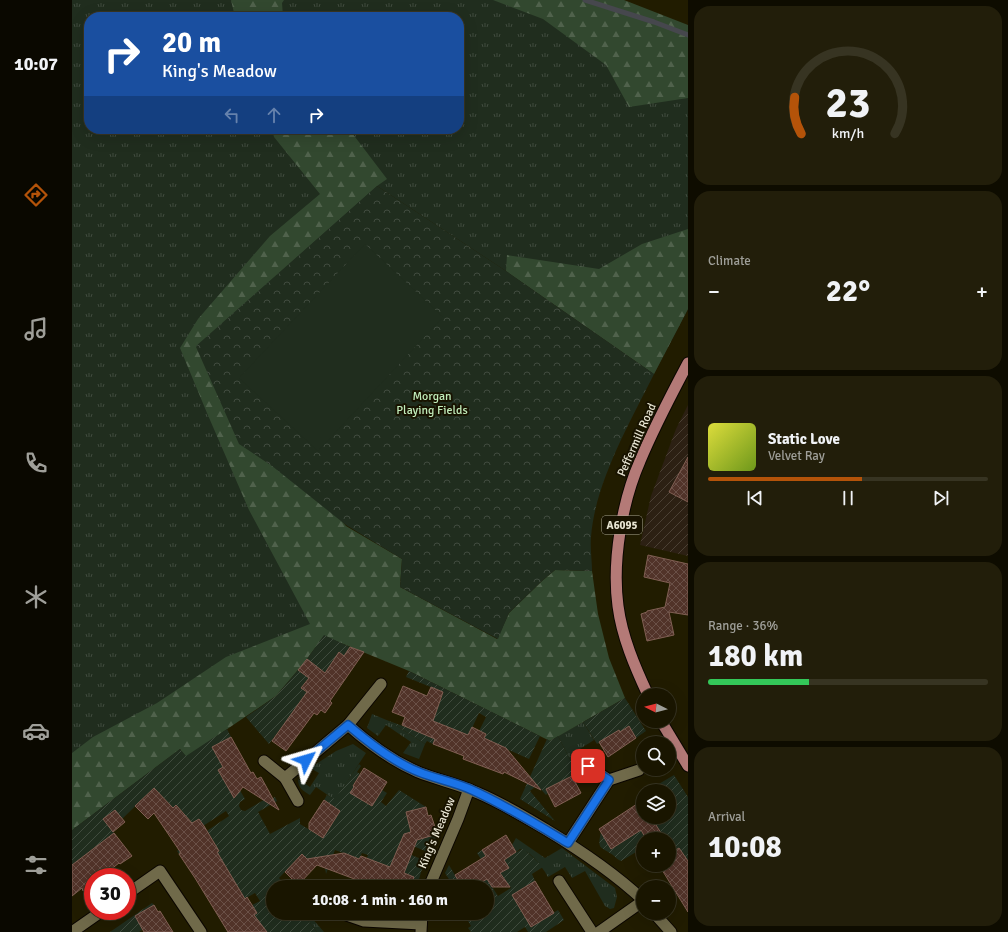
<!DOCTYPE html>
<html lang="en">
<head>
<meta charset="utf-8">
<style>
	body { margin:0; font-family:Signika,sans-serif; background:#221e0a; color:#f1f3f6; height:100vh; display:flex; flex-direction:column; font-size:15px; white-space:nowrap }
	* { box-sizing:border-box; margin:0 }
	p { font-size:13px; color:#9f9f99 }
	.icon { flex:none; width:22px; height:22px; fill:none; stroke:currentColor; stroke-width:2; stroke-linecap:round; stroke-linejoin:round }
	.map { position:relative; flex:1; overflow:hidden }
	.panel { display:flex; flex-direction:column; gap:6px; padding:6px; background:#0e0c00; width:320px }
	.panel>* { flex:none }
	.hud { position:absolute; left:12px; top:12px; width:380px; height:122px; border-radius:16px; box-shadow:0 4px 16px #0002,0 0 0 1px #373422; background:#1a4fa0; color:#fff; overflow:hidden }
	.needle { width:26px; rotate:276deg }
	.tools { position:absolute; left:564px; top:688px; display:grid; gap:8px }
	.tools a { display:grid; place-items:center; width:40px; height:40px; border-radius:50%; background:#191500; box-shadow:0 4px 16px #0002,0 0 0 1px #373422; font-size:20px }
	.speed { position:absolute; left:12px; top:868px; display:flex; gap:8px; font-size:20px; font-weight:700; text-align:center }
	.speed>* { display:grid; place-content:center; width:52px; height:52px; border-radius:50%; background:#191500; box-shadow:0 4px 16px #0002,0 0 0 1px #373422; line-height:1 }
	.speed .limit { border:6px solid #d22; background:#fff; color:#111 }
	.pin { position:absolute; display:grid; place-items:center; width:34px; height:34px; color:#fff; margin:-17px; border-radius:8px; box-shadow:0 2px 6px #0006 }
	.me { position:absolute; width:44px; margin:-22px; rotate:50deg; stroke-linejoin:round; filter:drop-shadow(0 0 3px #0008) }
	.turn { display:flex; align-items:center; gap:14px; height:84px; padding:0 12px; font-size:18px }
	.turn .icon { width:52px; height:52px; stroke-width:2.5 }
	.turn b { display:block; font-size:28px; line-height:34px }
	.lanes { display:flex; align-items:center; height:38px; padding:0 12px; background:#0003; justify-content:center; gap:20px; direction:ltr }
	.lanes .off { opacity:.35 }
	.big { font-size:30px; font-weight:700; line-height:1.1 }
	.panel .card { flex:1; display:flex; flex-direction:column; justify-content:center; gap:6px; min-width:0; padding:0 14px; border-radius:16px; background:#221e0a }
	.panel .dial { align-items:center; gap:0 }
	.dial svg { height:104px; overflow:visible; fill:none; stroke:#373422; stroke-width:7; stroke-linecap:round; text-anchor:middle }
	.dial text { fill:#f1f3f6; stroke:none }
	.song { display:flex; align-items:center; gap:12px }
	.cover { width:48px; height:48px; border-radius:6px; background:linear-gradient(135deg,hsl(60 70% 55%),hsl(80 70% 35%)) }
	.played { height:4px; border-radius:2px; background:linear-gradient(90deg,#b45309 55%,#373422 55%) }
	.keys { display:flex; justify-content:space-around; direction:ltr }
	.heat { display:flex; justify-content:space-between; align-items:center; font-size:22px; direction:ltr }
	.charge { height:6px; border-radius:3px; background:linear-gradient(90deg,#34c759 36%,#373422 0) }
	.trip { position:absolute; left:194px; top:880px; width:228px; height:40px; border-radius:20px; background:#191500; box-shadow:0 4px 16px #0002,0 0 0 1px #373422; font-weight:700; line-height:40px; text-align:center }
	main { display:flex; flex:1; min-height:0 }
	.tab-bar { display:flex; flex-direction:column; width:72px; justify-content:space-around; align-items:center; background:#0a0800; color:#9f9f99 }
	.tab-bar .icon { width:28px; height:28px }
	.tab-bar .on { color:#b45309 }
	.tab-bar b { font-size:18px; color:#f1f3f6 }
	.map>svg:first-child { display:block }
</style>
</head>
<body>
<main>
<nav class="tab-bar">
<b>10:07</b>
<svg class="icon on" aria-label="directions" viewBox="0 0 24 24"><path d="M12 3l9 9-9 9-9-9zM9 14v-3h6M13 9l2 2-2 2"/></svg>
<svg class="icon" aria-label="music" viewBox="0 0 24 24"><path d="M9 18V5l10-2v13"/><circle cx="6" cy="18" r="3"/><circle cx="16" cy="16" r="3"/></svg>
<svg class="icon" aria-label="phone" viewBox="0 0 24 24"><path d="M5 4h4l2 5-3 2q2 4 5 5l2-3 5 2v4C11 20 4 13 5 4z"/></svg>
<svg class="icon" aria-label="climate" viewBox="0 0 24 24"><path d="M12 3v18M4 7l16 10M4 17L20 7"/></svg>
<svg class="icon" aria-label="car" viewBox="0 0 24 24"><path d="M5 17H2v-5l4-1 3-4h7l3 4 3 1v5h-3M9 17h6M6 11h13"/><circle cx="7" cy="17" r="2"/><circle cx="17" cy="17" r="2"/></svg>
<svg class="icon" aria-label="filters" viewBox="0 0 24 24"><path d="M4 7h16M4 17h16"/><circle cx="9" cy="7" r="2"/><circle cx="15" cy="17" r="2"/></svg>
</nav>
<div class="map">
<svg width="616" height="932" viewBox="0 0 616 932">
	<defs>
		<pattern id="industrial-furrows" width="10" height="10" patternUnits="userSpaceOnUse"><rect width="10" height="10" fill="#2c2013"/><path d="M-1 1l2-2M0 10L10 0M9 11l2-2" fill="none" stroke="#4b4034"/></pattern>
		<pattern id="grass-tufts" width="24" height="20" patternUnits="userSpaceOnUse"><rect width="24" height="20" fill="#202d1e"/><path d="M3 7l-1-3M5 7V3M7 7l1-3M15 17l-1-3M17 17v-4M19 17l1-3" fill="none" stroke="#404b3e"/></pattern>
		<pattern id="forest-firs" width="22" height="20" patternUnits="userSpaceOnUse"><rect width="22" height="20" fill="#32482f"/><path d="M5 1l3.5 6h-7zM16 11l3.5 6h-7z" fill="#50624c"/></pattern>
		<pattern id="park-crowns" width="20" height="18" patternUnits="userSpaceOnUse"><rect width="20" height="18" fill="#202d1e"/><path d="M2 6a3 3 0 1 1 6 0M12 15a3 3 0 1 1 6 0" fill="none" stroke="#404b3e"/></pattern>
		<pattern id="garden-furrows" width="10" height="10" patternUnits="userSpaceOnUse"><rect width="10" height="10" fill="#202d1e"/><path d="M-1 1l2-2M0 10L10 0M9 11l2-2" fill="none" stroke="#404b3e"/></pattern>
		<pattern id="building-cross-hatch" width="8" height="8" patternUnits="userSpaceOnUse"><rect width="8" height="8" fill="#513329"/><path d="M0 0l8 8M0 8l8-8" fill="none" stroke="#6a5047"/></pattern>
	</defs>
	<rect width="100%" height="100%" fill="#211c00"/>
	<!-- industrial -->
	<path fill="url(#industrial-furrows)" d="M616,405V556L568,545L579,496L604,429Z"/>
	<!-- grass -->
	<g fill="url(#grass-tufts)" fill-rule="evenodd">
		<path d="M0,0H443L616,61V309L582,374L434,271L305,186L252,635L231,664L108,749L0,830ZM17,17H387V129H17Z"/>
		<path d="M300,714L317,721L353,744L347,759L331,753L339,742L314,725L306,736L295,728Z"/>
		<path d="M511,722L522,740L500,754L510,771L505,773L486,736Z"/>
		<path d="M281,744L294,753L263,800L244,787L238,795C231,791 226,788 226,779L238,787L247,773L238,768L264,751Z"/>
		<path d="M444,838L473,858L490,848L543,888L545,897L542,908L538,909L533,906L513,871L500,878L493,867L476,877C472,869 458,850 448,849L444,852L440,845Z"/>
		<path d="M230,913H243L239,917L252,932H245Z"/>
	</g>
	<!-- forest -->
	<g fill="url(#forest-firs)">
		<path d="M159,0H212L210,3L211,17H163Z"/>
		<path d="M421,0H552L616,25V98L557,107L534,65L471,19Z"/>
		<path d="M200,129H277L315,179L305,186L124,346L274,526L330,559L328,587L425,639L437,613L470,581L483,570L520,571L526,614L537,658L553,698L478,741L337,671L252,636L231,664L204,696L114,757L108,749L0,830V753L21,737L85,703L154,657L238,624L177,510L135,413L108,348L126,319L198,236L248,194L202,137Z"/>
		<path d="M616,229V309L582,374L434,271L435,255L527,269L570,244Z"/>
	</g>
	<!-- park -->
	<path fill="url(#park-crowns)" d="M305,186L434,271L582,374C558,422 523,483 519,537C518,548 520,560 520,571L483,570L470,581L437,613L426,639L328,587L330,559L274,525L200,466L167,444L124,347Z"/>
	<!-- garden -->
	<g fill="url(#garden-furrows)">
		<path d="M252,635L278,647L272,656L267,653L253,673L235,659Z"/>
		<path d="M226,670L239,680L234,681L229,688L235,693L197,744L174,717L204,696Z"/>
		<path d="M337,671L468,736L457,759L437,750L426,773L421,770L419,764L427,745L412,738L414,734L407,731L414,717L407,713L388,754L390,733L369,724L361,744L355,741L353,744L317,721L342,730L369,700L371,692L334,677Z"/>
		<path d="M553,698L574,731L564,738L557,727L555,744L547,730L525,744L511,722Z"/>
		<path d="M155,729L159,737L140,747L151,767L146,770L149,776L162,768L165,774L153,781L156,787L163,782L173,799L168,802L167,806L169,810L173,811L195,798L197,801L203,797L205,801L186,812L198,834L228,818V824L251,838L268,811L252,800L255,795L263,799L287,764L289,766L285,772L288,774L281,785L282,787L279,793L295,795L291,801L300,806L310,790L315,793L309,802L314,806L327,790L354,807L334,813L339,832L335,833L337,840L342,841L362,835L365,841L358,853L329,841L325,849L354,861L349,872L345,887H338L342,877L300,860L291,882L286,881L296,855L290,853L287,859L263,850L254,874L251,857L243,866L230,854L207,878L216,887H201V913H230L245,932H156L185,913L180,905L188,901L183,893L167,902L165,899L144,912L143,911L170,893L166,887L131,890L157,873L154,867L118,869L147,851L138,835L107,854L105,851L157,816L154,811L131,826L127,819L120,823L116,818L95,832L94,828L111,812L104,805L101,808L82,788L50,819L43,810L31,819L42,833L0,865V830L108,749L114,756Z"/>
		<path d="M486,736L505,773L474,789L476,793L474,795L465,785L458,791L483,821L448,799L475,739L478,741Z"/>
		<path d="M602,775L616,797V870L597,882L595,878L614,859L607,848L601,852L597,845V839H584L576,826L591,817H597V806L598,805L597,791H589L585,785Z"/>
		<path d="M556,810L574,839H571V848L549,861C546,860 544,858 541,855C528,846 525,850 529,832L540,849L555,839Z"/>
		<path d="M450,849L453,850L471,867L460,874L463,881L440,895L459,927L486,910L492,920L474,932H456L453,927L445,932H399L396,928L399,926L393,916L397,913H415V887H402L415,879L426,896L439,888L433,881L426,886L405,853L410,850L420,866Z"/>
		<path d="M377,865L390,887H382L373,873Z"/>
		<path d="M80,903L82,905L64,916L71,929L67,932H38Z"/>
	</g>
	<!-- pitch -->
	<path fill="#202d1e" d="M293,244L371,317L246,451L167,378Z"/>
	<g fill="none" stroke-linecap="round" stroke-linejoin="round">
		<!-- stream -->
		<path stroke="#46474d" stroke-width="5" d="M513,0L582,22L616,35"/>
	</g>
	<!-- building -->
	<g fill="url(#building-cross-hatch)" stroke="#805f53">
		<path d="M616,457V502L597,492Z"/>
		<path d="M576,555L616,564V615L597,612L602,635L575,641L569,614L575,612V611L593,607L598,583L572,577Z"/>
		<path d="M278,647L292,652L258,701L260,703L253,713L249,710L245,715L242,713L214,751L200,741L235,692L229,688L237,678L226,670L235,659L253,673L267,652L272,656Z"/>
		<path d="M331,686L355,696L359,687L371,692L361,721L396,735L400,727L414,734L412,738L434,748L469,790L432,772L431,774L391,759L392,756L361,744L363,739L330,725L333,717L320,712Z"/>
		<path d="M557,726L564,738L536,757L527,742L547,730L548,732Z"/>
		<path d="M159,737L179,773L181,772L185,779L189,777L207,810L171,787L162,798L146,770L151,767L140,747Z"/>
		<path d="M292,768L315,782L300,806L278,793L282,787L281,786Z"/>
		<path d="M500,776L509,793L483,807L474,789Z"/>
		<path d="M82,788L101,808L104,805L120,823L127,819L132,826L147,851L145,852L173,899L175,897L185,913L182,915L195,932H156L123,878L107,854L109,853L82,813L76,819L63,806Z"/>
		<path d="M252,800L268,811L251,838L237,829V823Z"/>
		<path d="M571,800V817H590L582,822L593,839H574L569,830L539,849L527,829Z"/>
		<path d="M354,807L356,816L359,815L363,827L360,828L362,835L345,840L332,873L342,877L338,887H304L245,865L226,885L213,872L230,854L235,859L272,853L287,859L289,856L318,867L332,834L339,832L334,812Z"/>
		<path d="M43,810L53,822L41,832L31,819Z"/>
		<path d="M42,833L60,856L48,864L47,863L29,877H21V883L11,891L10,888L0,896V865Z"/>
		<path d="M434,835L444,852L432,860L437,868L428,873L438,887H420L415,879L402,887H390L383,875L414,856L410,850Z"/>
		<path d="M607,848L616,861V912L587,865H597V854Z"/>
		<path d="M463,881L482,913L459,927L440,895Z"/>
		<path d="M82,905L86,912L88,911L101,932H72L63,916Z"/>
	</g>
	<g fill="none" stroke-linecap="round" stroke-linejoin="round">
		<defs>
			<g id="minor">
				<path d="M309,684L276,725C296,743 321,761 346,772C366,780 387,784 406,793C430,803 451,816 473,829C508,850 541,872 571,900"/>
				<path d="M192,761L213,778L276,725"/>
				<path d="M516,766L537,780"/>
				<path d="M213,778L226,801"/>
				<path d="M496,843L537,780L567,770"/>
				<path d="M487,881L520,932"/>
				<path d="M357,887L386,819L397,789"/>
				<path d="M55,894L88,871L129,932"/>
				<path d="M269,913L292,921L349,924"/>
				<path d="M582,913L599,932"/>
				<path d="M0,932L30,911"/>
				<path d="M349,932L350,913"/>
				<path d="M527,932L571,901"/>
			</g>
			<g id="primary">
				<path d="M576,695C563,667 550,637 546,606C540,561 550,502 568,461C582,427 599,395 616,363"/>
				<path d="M589,721L616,766"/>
			</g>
		</defs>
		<!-- minor casing -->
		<use href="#minor" stroke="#0b0600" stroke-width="13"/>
		<!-- primary casing -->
		<use href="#primary" stroke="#0b0600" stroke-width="13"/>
		<!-- minor -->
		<use href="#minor" stroke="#706a4a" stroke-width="11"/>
		<!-- primary -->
		<use href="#primary" stroke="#b47a77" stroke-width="11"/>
	</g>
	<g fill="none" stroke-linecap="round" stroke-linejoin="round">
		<defs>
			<path id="route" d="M234,760L276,725C297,743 321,762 347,772C364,779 383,782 400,790C433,805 464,824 496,843L537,780L516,766"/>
		</defs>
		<!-- route casing -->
		<use href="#route" stroke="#114b97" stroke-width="10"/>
		<!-- route -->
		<use href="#route" stroke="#1a73e8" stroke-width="7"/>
	</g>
	<g text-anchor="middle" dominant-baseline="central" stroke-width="4" stroke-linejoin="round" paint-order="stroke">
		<!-- shield labels -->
		<rect fill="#181300" stroke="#aaa694" stroke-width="1" x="530" y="516" width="40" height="18" rx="3"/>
		<g font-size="11" font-weight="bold" fill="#e8e5d3">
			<text x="550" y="525">A6095</text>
		</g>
		<!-- park labels -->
		<g font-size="12" fill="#c1ecba" stroke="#181300">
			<text x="360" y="396">Morgan<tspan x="360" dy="14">Playing Fields</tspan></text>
		</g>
		<!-- street labels -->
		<g font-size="12" fill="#e8e5d3" stroke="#181300">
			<text transform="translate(565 440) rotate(-66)">Peffermill Road</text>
			<text transform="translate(365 833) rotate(-67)">King's Meadow</text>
		</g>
	</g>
</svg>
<div class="tools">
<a><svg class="needle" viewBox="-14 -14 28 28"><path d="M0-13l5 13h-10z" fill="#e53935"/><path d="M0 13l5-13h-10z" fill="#9f9f99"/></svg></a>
<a><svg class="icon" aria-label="search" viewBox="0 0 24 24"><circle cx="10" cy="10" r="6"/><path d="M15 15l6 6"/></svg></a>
<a><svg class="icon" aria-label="layers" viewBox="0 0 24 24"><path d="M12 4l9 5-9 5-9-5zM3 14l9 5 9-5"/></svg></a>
<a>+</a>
<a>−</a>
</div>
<div class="speed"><div class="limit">30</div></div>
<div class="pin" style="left:516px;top:766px;background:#d93025"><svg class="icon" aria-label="arrive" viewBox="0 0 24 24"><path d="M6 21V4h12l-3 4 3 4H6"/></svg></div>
<svg class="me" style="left:234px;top:760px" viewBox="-20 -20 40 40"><path d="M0-17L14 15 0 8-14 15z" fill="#1a73e8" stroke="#fff" stroke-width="4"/></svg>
<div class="trip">10:08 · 1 min · 160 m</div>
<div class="hud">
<div class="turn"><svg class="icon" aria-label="right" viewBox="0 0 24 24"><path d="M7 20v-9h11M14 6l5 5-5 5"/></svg><div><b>20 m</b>King's Meadow</div></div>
<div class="lanes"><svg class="icon off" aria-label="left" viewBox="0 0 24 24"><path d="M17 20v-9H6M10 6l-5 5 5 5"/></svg><svg class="icon off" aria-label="ahead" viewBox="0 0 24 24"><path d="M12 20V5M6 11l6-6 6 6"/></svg><svg class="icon" aria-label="right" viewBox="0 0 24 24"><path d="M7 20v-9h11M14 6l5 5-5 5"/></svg></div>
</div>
</div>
<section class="panel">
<div class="card dial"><svg viewBox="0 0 100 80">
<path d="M14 69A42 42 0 1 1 86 69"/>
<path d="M14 69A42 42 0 0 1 9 41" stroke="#b45309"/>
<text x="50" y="56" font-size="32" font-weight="700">23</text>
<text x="50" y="72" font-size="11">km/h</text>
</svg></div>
<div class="card"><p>Climate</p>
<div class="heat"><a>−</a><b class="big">22°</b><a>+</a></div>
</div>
<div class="card">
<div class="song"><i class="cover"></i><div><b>Static Love</b><p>Velvet Ray</p></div></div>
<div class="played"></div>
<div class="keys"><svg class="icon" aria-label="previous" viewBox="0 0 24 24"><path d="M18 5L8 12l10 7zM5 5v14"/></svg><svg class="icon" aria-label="pause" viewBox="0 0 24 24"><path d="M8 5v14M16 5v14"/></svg><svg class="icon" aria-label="next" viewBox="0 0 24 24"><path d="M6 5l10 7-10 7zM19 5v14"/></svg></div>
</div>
<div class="card"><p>Range · 36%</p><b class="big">180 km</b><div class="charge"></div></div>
<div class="card"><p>Arrival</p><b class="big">10:08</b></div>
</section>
</main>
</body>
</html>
